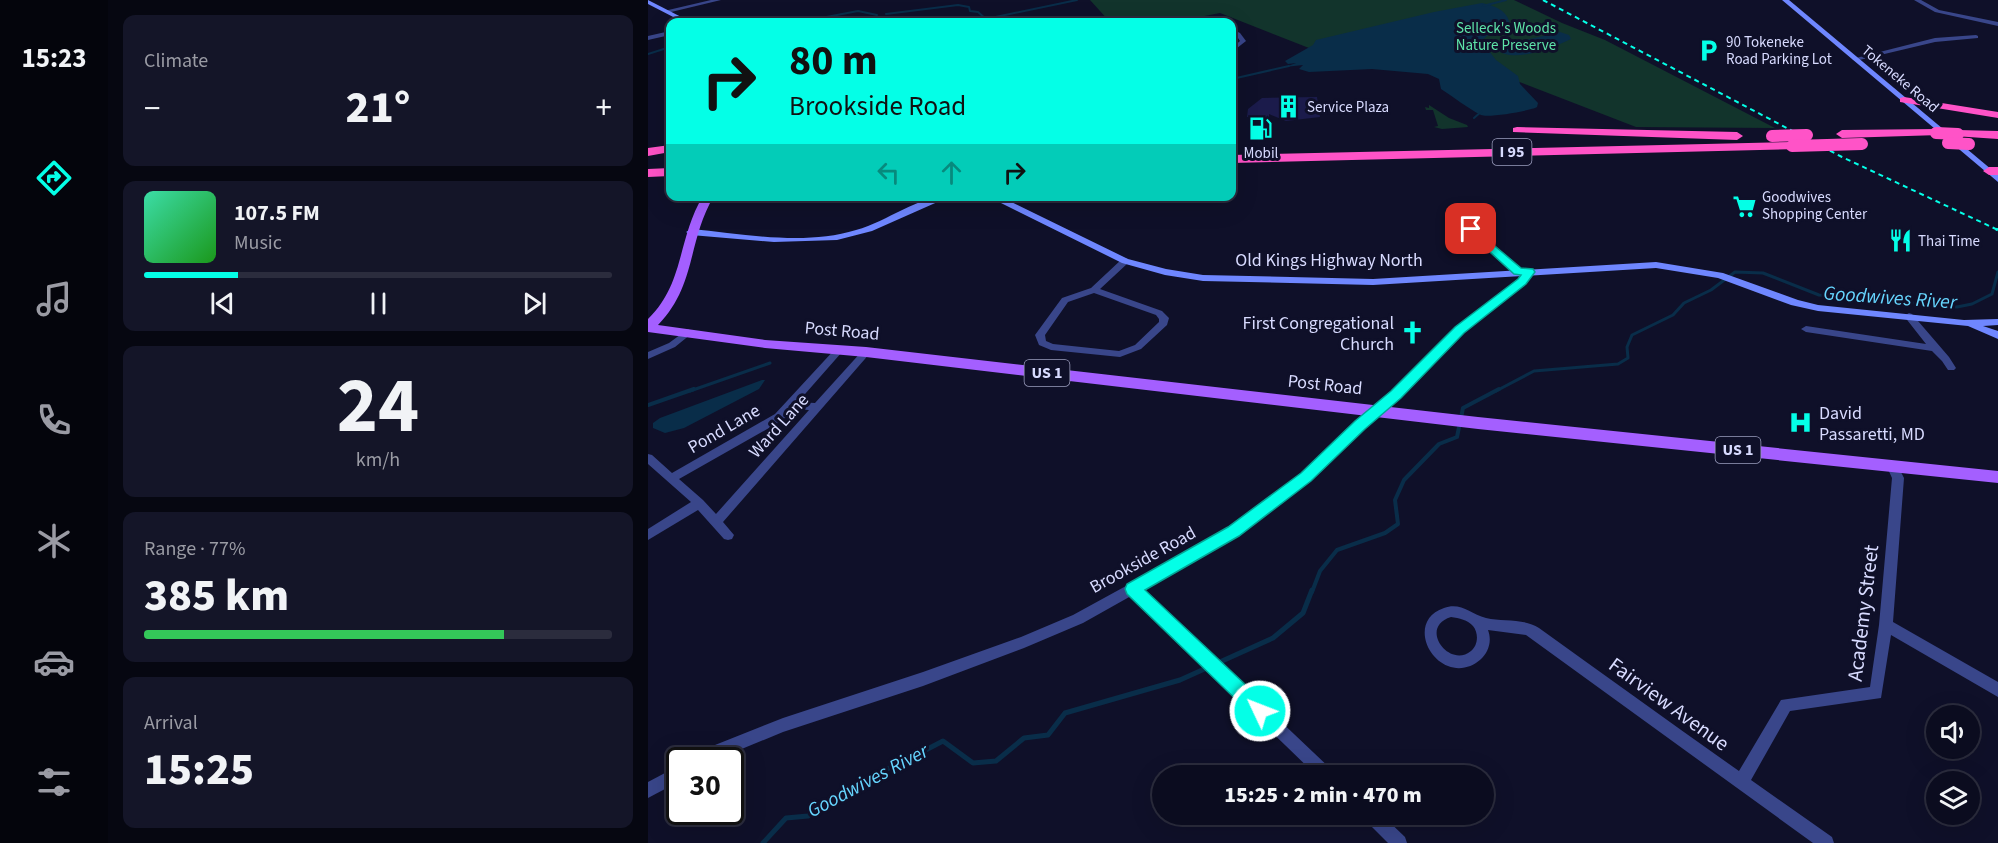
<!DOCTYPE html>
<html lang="en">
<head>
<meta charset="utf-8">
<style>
	body { margin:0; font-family:"Source Sans 3",sans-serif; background:#141528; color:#f1f3f6; height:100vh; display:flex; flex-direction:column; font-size:22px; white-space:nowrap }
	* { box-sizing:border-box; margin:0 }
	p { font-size:20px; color:#9a9ba4 }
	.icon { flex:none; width:33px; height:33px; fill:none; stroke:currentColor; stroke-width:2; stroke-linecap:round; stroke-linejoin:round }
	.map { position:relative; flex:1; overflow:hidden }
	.side { display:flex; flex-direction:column; gap:15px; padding:15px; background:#060711; width:540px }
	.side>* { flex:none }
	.banner { position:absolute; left:18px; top:18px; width:570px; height:183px; border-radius:12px; box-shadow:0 6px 24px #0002,0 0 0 2px #2b2c3d; background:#04ffe7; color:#111; overflow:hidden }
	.controls { position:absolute; left:1278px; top:705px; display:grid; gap:12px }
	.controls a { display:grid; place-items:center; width:54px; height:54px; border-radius:50%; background:#0b0c1f; box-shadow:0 6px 24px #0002,0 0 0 2px #2b2c3d; font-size:30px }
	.speed { position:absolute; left:18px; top:747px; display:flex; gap:12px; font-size:30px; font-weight:700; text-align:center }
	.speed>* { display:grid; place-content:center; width:78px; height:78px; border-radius:50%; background:#0b0c1f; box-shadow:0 6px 24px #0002,0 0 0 2px #2b2c3d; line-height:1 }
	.speed .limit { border:3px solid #111; border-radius:9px; background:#fff; color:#111 }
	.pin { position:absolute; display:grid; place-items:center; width:51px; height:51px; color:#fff; margin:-26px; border-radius:12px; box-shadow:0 3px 9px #0006 }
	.me { position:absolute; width:66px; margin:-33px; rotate:313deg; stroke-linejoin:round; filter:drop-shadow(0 0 4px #0008) }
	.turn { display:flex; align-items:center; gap:21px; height:126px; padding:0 24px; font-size:27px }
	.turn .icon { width:78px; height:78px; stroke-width:2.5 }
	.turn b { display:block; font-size:42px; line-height:51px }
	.lanes { display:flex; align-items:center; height:57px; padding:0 24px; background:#0003; justify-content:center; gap:30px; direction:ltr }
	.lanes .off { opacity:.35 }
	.big { font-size:45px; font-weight:800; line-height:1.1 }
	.side .card { flex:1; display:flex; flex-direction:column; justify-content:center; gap:9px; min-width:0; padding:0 21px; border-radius:12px; background:#141528 }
	.side .dial { align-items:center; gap:0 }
	.dial b { font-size:78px; line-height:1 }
	.song { display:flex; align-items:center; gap:18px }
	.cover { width:72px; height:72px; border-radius:9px; background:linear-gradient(135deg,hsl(160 70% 55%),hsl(120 70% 35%)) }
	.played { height:6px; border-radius:3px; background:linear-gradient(90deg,#04ffe7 20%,#2b2c3d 20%) }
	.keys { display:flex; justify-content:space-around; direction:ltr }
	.heat { display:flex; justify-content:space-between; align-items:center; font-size:33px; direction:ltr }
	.charge { height:9px; border-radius:4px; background:linear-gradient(90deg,#34c759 77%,#2b2c3d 0) }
	.trip { position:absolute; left:504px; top:765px; width:342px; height:60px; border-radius:30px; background:#0b0c1f; box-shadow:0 6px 24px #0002,0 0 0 2px #2b2c3d; font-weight:800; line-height:60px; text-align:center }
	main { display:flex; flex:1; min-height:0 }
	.tab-bar { display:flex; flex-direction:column; width:108px; justify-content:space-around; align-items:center; background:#04050c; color:#9a9ba4 }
	.tab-bar .icon { width:42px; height:42px }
	.tab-bar .selected { color:#04ffe7 }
	.tab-bar b { font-size:27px; color:#f1f3f6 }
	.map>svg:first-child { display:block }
</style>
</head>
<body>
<main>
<nav class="tab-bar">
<b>15:23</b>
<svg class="icon selected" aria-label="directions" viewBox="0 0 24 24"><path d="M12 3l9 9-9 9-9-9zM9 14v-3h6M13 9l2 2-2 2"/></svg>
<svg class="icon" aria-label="music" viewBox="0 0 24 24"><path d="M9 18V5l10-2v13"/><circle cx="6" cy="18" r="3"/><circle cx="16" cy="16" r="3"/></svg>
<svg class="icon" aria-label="phone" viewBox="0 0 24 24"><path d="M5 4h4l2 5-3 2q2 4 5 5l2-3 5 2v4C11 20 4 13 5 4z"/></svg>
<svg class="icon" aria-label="climate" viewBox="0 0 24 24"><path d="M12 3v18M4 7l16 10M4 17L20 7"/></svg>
<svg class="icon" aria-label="car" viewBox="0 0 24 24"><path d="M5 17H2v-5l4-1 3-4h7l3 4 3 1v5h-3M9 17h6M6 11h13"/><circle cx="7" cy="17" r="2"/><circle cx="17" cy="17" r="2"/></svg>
<svg class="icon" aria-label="filters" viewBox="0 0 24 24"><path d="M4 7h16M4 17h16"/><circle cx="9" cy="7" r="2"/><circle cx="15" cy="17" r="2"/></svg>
</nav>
<section class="side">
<div class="card"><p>Climate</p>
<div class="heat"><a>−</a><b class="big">21°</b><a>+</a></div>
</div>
<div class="card">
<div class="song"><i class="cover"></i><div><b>107.5 FM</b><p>Music</p></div></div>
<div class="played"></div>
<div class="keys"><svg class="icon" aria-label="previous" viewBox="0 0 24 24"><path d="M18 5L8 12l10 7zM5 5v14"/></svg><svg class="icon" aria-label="pause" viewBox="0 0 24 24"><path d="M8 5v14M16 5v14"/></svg><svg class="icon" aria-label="next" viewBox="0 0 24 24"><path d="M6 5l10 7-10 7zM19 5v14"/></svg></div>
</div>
<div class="card dial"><b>24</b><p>km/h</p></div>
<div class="card"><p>Range · 77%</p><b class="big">385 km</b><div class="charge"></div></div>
<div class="card"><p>Arrival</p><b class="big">15:25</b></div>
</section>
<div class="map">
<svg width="1350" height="843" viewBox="0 0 1350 843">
	<rect width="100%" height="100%" fill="#0f1029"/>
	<!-- green -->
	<g fill="#12342c">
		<path d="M442,0H866L914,23L957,40L1127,128L988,127L789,50L684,57L572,13L526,22H462Z"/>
		<path d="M781,105L801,118L819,125L820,127L794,129L786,127L790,126L785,110H778L777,107L781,108Z"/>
	</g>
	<!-- water -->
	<g fill="#092d49">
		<path d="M834,3C847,6 859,10 862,24L846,30L833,41L848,60L870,76L872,84L890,103L889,107C882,111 840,118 833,115C819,108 806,97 793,89L791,79L780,74L724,69L661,72L651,69L655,65L637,67L648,63L640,64L637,61L665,45L668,40L786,12Z"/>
		<path d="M912,32L921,35L923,39C906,47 865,64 850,50L852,46Z"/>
		<path d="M114,380H117L111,389L36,428L17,433L5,428V423L12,418Z"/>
	</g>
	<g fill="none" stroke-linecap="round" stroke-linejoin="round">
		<!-- stream-far3 -->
		<g stroke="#092d49" stroke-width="2">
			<path d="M835,6L858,0"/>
			<path d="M238,14L310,5L321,7L322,11L330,12L338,19L429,0"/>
			<path d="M152,22L210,11L229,15"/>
			<path d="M0,54L22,47"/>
			<path d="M584,79L641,66"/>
			<path d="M826,118L834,111"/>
		</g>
		<!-- stream-far2 -->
		<g stroke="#092d49" stroke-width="3">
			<path d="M42,391L122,363"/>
			<path d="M848,391L886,371L970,364L980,358L979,347L984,335L1025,315L1036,303L1063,290L1087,272L1115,273L1171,295L1309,307L1324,304L1344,294L1350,272"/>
		</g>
		<!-- stream-far1 -->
		<g stroke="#092d49" stroke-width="4">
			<path d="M0,405L46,389"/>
			<path d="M664,592L672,571L689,550L737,533L750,524L747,500L756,480L791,444L809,437L815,408L851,389"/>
		</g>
		<!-- stream -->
		<path stroke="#092d49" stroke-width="5" d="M115,843L138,818L160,816L177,802L192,800L204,788L226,774L249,765L295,741L325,763L348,761L376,738L400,735L417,713L532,680L625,638L655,613L664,590"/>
	</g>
	<!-- building -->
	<path fill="#1b1b4b" d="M669,97L672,117L638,121L621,114V120L599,117L600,109L614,98Z"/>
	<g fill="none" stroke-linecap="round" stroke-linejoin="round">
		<!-- street -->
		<g fill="#39468a" fill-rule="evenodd">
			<path d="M63,0H73L19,13L16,11Z"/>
			<path d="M1266,0H1273L1291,10L1350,22V26L1287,12Z"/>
			<path d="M227,20L229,22H222L223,21Z"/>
			<path d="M584,29L592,33L598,41L584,52V48L592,41L588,35L584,33Z"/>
			<path d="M22,31V35L0,40V36Z"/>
			<path d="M1328,35L1330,36V38L1287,42L1207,61L1204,59L1287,38Z"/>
			<path d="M811,217H817L873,270V274H867L811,221Z"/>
			<path d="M477,258L480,259V263L452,289L514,311L521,318L519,325L493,349L472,357L403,350L391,345L387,335L414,298L443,288L474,259ZM446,293L508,315L511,319V322L487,345L471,351L405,344L398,341L397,335L420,302Z"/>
			<path d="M881,269L885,272L877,284L814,332L752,397L716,428L662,480L590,535L494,590L685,771L687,776H669L483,596L435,623L376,648L275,686L135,732L67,760H46L48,755L67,745L135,718L275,672L373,637L425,615L582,529L654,474L708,422L744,391L808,328L871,280L878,270Z"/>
			<path d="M1261,313L1264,314L1301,357L1308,368L1306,370H1300L1294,361L1284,351L1158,332L1153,329L1158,326L1278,344L1256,316Z"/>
			<path d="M40,329L45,332L43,334L27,347L0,359V352L21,343Z"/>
			<path d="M191,347L194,348L196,350L194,352L150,402L167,403L215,350L218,349L223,352L75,522L86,535L84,539L80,540L76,539L50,510L0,540V529L43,502L0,464V454L4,455L24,473L127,414L188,348ZM144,409L161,410L68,514L55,500L31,479L135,420Z"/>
			<path d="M1245,463L1249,464L1256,478L1245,622L1350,682V697L1243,635L1233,698L1142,711L1103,780L1184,837L1186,843H1165L878,635L840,630C849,654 822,675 800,666C775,656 765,618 796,608C813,602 822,614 838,618C855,622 876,618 891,628C958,676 1024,724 1091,771L1133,700L1222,687L1231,625L1244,478L1239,467L1241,464ZM803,617C811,618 820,620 825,626C831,633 830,646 823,651C801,669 770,627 803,617Z"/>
			<path d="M32,765V781L0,798V782Z"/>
			<path d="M713,814H733L757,837L759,843H740L716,819Z"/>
		</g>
		<!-- secondary -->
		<g fill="#6f87ff" fill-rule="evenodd">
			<path d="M0,0L41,21L42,22H35L0,4Z"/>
			<path d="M1134,0H1141L1350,175V182Z"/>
			<path d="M303,196L224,231L189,240L126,242L43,235L38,232L43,229C97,234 156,246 208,230C241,221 268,196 303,196Z"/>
			<path d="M339,196H351L480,259L518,269L555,275L725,279L1008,262L1075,273L1150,300L1170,305L1316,320L1350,319V325L1335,326L1350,331V339L1320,326L1170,311L1143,305L1070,278L1008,268L725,285L555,281L517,275L474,263Z"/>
		</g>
		<!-- primary -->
		<path fill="#a45fff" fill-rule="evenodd" d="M55,196H66C39,241 49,285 10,325L117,340L218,347L830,417L1350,471V483L830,429L218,357L117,348L0,332V319C37,283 29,239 55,196Z"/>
		<!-- highway -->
		<g fill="#ff53c7" fill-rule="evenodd">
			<path d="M1256,97L1350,112V118L1252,102V98Z"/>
			<path d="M869,127L1089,132L1095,136L1089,140L865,132V128Z"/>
			<path d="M1288,129L1294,133L1292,135L1194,138L1188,134L1194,130Z"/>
			<path d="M1310,130L1350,131V139L1306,136L1304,134Z"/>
			<path d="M1144,142L1150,146L1148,149L584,163V155Z"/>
			<path d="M22,145V152L0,156V148Z"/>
			<path d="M1350,167V175H1341L1335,171L1341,167Z"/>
			<path d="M22,168V176L0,177V169Z"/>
		</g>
		<!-- rail-far1 -->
		<path stroke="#04ffe7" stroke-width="2" stroke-dasharray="5 4" stroke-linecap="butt" d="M895,0L1194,157L1350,230"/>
		<!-- rail -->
		<path stroke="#04ffe7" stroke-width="3" stroke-dasharray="8 7" stroke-linecap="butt" d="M1348,229L1350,230"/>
		<!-- highway-bridge -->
		<g stroke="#ff53c7" stroke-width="12">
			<path d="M1288,133L1310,134"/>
			<path d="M1124,136L1159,135"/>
			<path d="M1300,143L1321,144"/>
			<path d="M1144,146L1214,144"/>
		</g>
	</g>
	<!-- route -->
	<path fill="#04ffe7" stroke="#03a696" stroke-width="1.5" d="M823,226L873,268L885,269L887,272L878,284L816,333L753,398L717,429L663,481L591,536L497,590L619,705L621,711L619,717L612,720L606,717L479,594L477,589L479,584L580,527L653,473L707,421L743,391L807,327L870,279L873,275L866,274L820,232V227Z"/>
	<!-- icons -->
	<defs>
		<symbol id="parking-bare" viewBox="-9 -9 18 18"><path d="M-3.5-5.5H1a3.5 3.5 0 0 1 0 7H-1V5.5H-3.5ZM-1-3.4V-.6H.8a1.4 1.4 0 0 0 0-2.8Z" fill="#04ffe7" stroke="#0f1029" stroke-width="2.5" paint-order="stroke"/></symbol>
		<symbol id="building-bare" viewBox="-9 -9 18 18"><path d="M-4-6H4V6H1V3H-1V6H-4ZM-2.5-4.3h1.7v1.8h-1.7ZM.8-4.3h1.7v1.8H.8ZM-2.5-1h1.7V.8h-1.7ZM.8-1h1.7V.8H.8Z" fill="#04ffe7" stroke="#0f1029" stroke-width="2.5" paint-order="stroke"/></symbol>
		<symbol id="fuel-bare" viewBox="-9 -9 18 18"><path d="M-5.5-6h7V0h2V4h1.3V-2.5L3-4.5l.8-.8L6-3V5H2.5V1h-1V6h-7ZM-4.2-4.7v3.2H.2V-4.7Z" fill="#04ffe7" stroke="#0f1029" stroke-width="2.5" paint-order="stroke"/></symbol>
		<symbol id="supermarket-bare" viewBox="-9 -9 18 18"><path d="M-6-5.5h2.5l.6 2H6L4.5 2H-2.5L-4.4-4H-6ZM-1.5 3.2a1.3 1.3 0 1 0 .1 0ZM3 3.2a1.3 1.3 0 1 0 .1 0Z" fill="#04ffe7" stroke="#0f1029" stroke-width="2.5" paint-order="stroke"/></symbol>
		<symbol id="restaurant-bare" viewBox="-9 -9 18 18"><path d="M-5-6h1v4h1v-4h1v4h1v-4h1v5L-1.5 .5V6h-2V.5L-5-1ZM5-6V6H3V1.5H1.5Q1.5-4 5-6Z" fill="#04ffe7" stroke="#0f1029" stroke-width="2.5" paint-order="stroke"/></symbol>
		<symbol id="church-bare" viewBox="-9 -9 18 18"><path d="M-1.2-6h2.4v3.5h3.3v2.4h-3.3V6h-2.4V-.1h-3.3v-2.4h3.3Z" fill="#04ffe7" stroke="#0f1029" stroke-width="2.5" paint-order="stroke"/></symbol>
		<symbol id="hospital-bare" viewBox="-9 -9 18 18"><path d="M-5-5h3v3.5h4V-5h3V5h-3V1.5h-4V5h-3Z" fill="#04ffe7" stroke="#0f1029" stroke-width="2.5" paint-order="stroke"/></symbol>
	</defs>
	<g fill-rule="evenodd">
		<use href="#parking-bare" x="1044" y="34" width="33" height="33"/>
		<use href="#building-bare" x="624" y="90" width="33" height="33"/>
		<use href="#fuel-bare" x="596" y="112" width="33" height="33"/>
		<use href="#supermarket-bare" x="1080" y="190" width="33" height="33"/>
		<use href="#restaurant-bare" x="1236" y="224" width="33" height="33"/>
		<use href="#church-bare" x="748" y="316" width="33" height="33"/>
		<use href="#hospital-bare" x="1136" y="406" width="33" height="33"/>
	</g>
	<g text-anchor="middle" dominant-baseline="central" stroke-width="6" stroke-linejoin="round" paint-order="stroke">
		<!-- far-park labels -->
		<g font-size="15" fill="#5ee4a9" stroke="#0f1029">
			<text x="858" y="28">Selleck's Woods<tspan x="858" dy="17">Nature Preserve</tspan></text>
		</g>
		<!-- far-poi labels -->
		<g font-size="15" fill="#d8dbff" stroke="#0f1029" text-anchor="start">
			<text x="1078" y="42">90 Tokeneke<tspan x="1078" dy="17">Road Parking Lot</tspan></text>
			<text x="659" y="107">Service Plaza</text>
			<text x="613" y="153" text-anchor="middle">Mobil</text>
			<text x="1114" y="197">Goodwives<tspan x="1114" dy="17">Shopping Center</tspan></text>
			<text x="1270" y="241">Thai Time</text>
		</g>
		<!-- far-street labels -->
		<g font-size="15" fill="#d8dbff" stroke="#0f1029">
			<text transform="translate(1252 79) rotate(40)">Tokeneke Road</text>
		</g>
		<!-- shield labels -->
		<g fill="#0f1029" stroke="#9c9ebf" stroke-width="1.5">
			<rect x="844.5" y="139" width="39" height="26" rx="4.5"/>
			<rect x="376.5" y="360" width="45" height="26" rx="4.5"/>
			<rect x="1067.5" y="437" width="45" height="26" rx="4.5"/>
		</g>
		<g font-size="16" font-weight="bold" fill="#d8dbff">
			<text x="864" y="152">I 95</text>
			<text x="399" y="373">US 1</text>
			<text x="1090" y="450">US 1</text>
		</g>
		<!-- street labels -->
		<g font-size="18" fill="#d8dbff" stroke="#0f1029">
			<text x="681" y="260">Old Kings Highway North</text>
			<text transform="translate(194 331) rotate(5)">Post Road</text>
			<text transform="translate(677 385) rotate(6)">Post Road</text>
			<text transform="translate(131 426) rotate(-48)">Ward Lane</text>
			<text transform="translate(76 429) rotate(-30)">Pond Lane</text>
			<text transform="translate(495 560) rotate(-29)">Brookside Road</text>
		</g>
		<!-- poi labels -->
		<g font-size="18" fill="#d8dbff" stroke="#0f1029" text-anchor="end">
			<text x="746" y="323">First Congregational<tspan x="746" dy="21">Church</tspan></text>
			<text x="1171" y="413" text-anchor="start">David<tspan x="1171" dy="21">Passaretti, MD</tspan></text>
		</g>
		<!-- water labels -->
		<g font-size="20" font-style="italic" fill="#66d6ff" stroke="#0f1029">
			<text transform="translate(1242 298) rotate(4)">Goodwives River</text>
			<text transform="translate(220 781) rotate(-28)">Goodwives River</text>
		</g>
		<!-- near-street labels -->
		<g font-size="21" fill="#d8dbff" stroke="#0f1029">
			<text transform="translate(1215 613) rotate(-83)">Academy Street</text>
			<text transform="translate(1021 704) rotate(36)">Fairview Avenue</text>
		</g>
	</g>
</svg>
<div class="controls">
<a><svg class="icon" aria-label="sound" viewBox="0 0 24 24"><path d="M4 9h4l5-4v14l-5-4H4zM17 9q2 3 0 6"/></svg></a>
<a><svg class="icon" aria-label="layers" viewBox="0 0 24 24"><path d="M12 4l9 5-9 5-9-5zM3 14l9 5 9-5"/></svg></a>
</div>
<div class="speed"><div class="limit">30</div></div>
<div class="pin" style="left:823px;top:229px;background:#d93025"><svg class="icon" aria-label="arrive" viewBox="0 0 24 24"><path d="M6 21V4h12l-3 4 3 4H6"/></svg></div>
<svg class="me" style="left:612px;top:711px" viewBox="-20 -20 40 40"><circle r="17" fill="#04ffe7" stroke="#fff" stroke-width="3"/><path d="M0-11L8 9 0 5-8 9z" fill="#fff"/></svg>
<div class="trip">15:25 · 2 min · 470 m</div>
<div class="banner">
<div class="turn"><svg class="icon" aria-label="right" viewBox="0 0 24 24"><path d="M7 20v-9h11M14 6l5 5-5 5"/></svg><div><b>80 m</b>Brookside Road</div></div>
<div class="lanes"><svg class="icon off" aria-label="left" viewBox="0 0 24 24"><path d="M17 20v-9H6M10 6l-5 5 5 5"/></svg><svg class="icon off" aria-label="ahead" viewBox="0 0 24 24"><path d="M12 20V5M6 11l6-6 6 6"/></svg><svg class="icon" aria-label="right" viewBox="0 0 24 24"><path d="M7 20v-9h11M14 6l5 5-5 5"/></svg></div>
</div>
</div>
</main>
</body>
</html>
